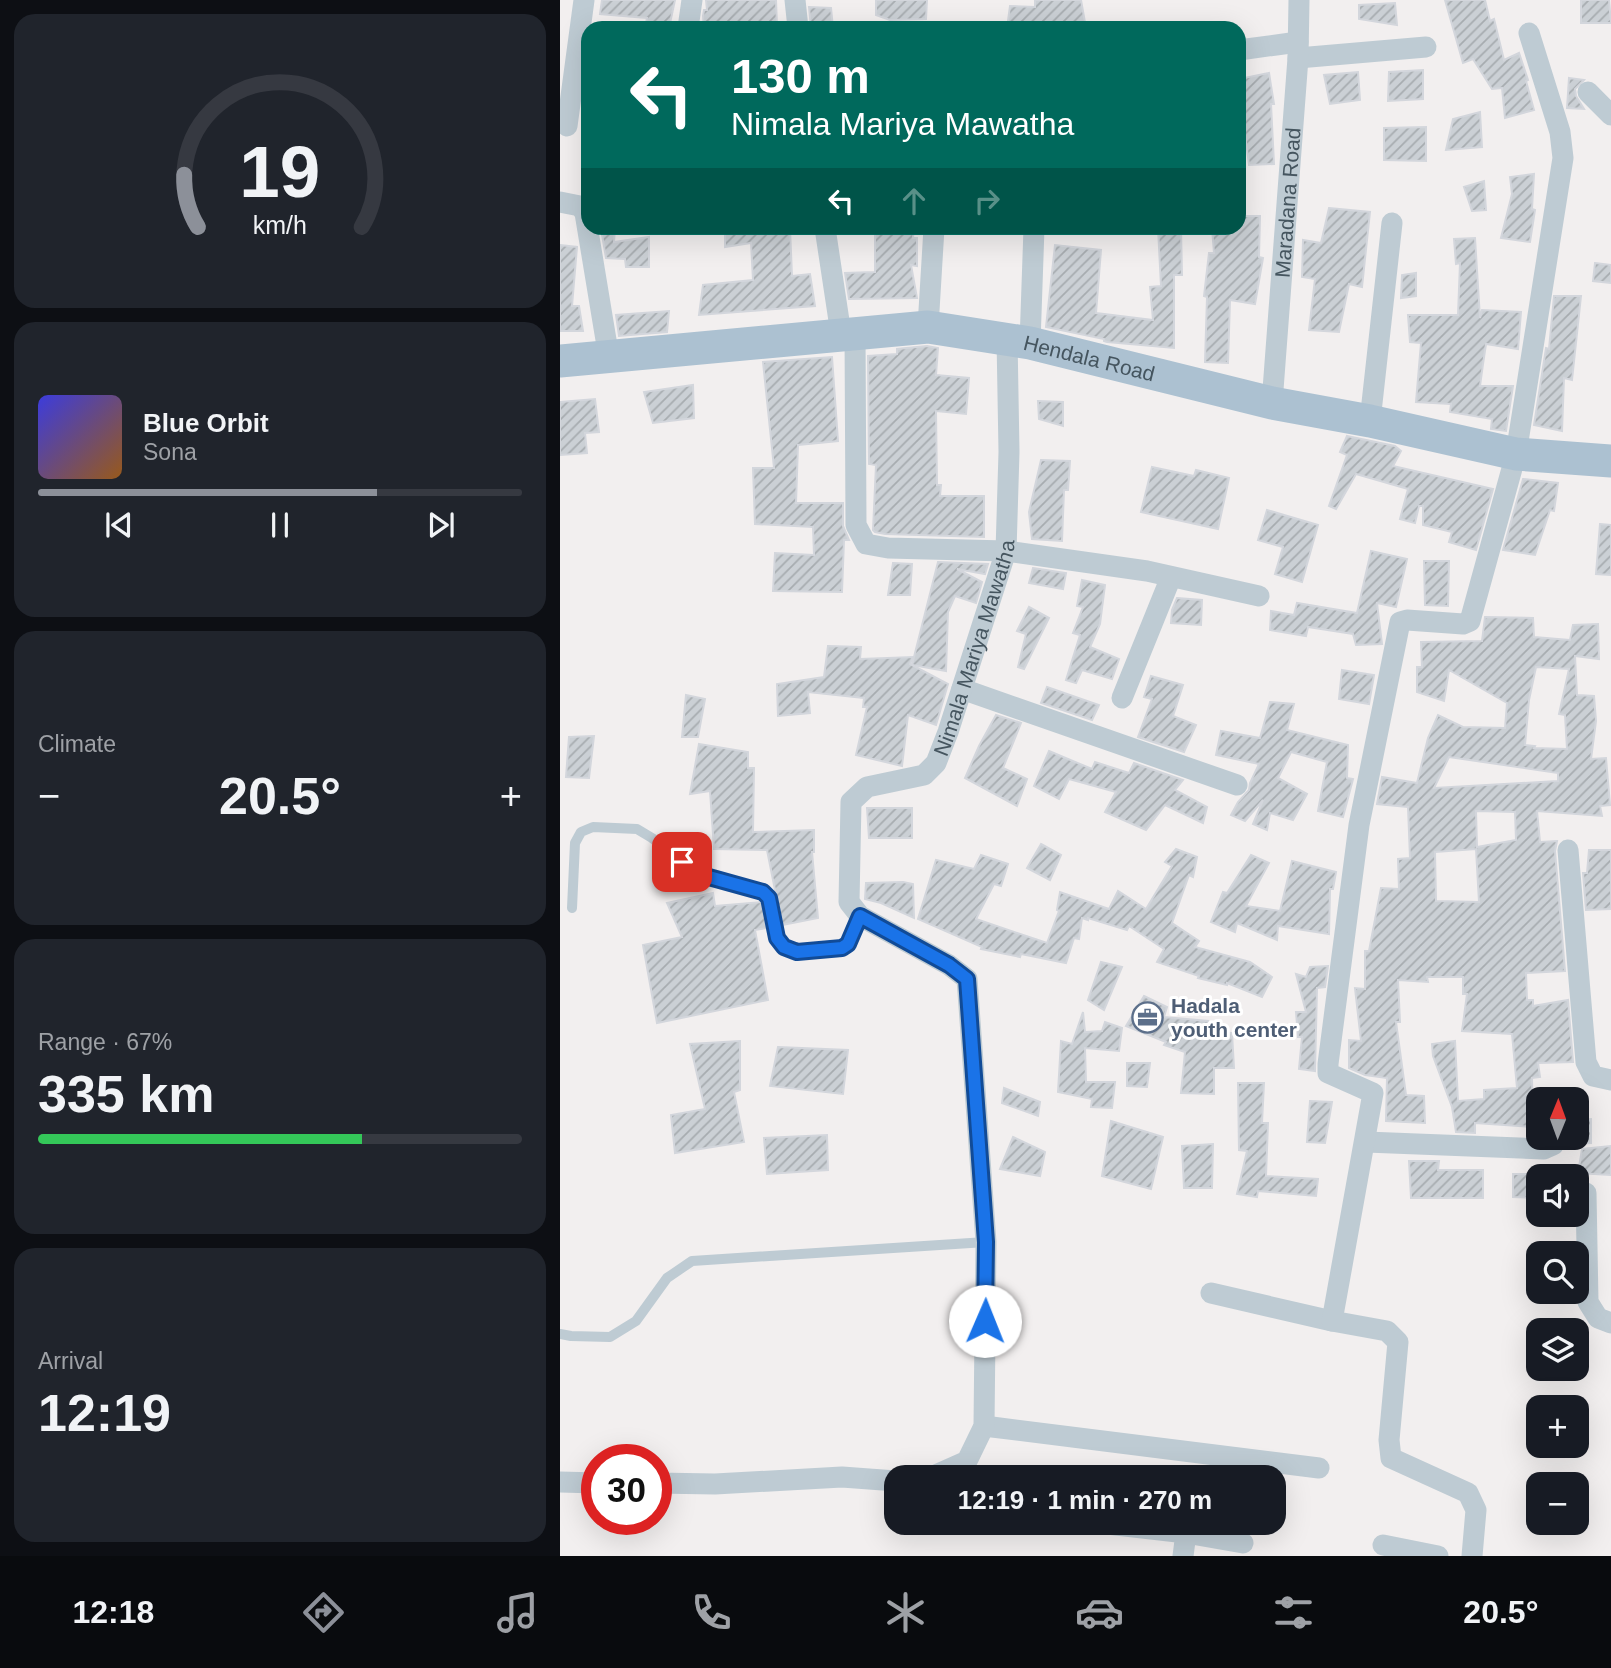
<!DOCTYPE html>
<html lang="en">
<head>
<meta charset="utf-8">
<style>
	body { margin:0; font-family:Arial,sans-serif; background:#20242c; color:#f1f3f6; height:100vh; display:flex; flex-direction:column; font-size:26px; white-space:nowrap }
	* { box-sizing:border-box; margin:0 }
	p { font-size:23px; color:#9ea1a6 }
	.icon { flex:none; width:38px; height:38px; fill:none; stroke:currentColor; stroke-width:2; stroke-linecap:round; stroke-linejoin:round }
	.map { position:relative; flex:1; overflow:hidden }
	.drawer { display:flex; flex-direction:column; gap:14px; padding:14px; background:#0d0f14; width:560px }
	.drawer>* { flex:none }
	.top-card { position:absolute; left:21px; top:21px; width:665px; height:214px; border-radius:21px; box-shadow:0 7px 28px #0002; background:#00695c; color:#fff; overflow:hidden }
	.needle { width:46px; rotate:1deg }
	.tools { position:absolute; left:966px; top:1087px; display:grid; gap:14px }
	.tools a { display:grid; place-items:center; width:63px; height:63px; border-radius:14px; background:#171b24; box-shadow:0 7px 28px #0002; font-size:35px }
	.speed { position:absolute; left:21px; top:1444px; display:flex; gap:14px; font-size:35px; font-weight:700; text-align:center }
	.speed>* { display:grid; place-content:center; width:91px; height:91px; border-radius:50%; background:#171b24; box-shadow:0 7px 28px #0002; line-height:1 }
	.speed .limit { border:10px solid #d22; background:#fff; color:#111 }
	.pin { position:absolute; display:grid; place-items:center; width:60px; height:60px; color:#fff; margin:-30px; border-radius:14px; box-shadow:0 4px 10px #0006 }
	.me { position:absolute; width:77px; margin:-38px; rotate:1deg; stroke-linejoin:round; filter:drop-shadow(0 0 5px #0008) }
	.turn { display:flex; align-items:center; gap:24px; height:147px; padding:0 35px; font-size:32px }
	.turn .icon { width:91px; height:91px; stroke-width:2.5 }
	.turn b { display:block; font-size:49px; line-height:60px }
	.lanes { display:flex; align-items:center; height:66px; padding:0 35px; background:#0003; justify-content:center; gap:35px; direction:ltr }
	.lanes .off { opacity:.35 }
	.big { font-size:52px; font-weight:700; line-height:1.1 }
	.drawer .widget { flex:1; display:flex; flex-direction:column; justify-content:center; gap:10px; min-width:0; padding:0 24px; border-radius:21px; background:#20242c }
	.drawer .dial { align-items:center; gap:0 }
	.dial svg { height:182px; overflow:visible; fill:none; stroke:#363941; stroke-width:7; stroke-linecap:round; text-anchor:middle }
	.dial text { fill:#f1f3f6; stroke:none }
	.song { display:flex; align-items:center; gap:21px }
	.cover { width:84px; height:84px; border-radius:10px; background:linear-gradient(135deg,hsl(240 70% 55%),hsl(30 70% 35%)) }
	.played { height:7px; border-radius:4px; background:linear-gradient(90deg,#8c9099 70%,#363941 70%) }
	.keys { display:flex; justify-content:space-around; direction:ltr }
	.heat { display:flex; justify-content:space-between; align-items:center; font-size:38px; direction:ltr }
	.charge { height:10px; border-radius:5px; background:linear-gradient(90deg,#34c759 67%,#363941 0) }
	.trip { position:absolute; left:324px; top:1465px; width:402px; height:70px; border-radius:21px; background:#171b24; box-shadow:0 7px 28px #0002; font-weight:700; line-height:70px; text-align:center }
	.menu { display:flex; height:112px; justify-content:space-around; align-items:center; background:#090b0e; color:#9ea1a6 }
	.menu .icon { width:49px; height:49px }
	.menu .selected { color:#8c9099 }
	.menu b { font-size:32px; color:#f1f3f6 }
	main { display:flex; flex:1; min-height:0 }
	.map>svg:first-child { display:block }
</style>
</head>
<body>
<main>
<section class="drawer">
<div class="widget dial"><svg viewBox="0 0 100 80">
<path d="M14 69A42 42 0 1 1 86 69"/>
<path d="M14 69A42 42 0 0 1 8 46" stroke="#8c9099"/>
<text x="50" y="56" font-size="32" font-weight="700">19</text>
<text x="50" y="72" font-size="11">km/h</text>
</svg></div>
<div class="widget">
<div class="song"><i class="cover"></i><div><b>Blue Orbit</b><p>Sona</p></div></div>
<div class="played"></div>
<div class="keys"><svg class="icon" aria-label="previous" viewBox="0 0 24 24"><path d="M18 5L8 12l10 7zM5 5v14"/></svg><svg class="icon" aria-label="pause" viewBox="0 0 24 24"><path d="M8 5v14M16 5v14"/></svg><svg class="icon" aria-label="next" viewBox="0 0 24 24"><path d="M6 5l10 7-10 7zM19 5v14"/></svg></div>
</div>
<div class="widget"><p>Climate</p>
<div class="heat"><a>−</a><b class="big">20.5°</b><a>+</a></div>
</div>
<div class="widget"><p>Range · 67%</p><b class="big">335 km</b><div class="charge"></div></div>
<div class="widget"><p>Arrival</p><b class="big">12:19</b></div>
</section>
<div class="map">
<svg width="1051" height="1556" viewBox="0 0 1051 1556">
	<defs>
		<pattern id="building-hatch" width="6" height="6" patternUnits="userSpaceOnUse" patternTransform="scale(1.75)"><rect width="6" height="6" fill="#cbd0d5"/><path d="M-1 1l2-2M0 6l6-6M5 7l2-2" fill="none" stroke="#a7acb0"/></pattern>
	</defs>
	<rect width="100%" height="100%" fill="#f2efef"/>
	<!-- building -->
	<g fill="url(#building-hatch)" stroke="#d3d6dc" stroke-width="2" fill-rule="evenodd">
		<path d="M42,0H115L109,28H85L87,18L40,14Z"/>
		<path d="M146,0H216L217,26L144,28L143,16L144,10H147Z"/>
		<path d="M316,0H367L366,19L330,20L316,15Z"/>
		<path d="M475,0H521L526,28H447L450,6L475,7Z"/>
		<path d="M885,0H925L930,21L934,19L944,60L959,53L968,80L966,81L974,110L945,118L942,88L932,89L913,59L903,63Z"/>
		<path d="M1021,0H1049L1051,23H1021Z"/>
		<path d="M835,3L837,25L799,19V5Z"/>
		<path d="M249,7L271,8L273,28H251Z"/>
		<path d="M863,70V99L828,101L829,72Z"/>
		<path d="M798,72L800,100L770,104L764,75Z"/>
		<path d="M709,73L714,104H711L714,164L689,165L682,112H679V79Z"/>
		<path d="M1009,78L1024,80L1015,89L1016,96L1024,109L1007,108Z"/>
		<path d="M920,112L922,147L886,150L893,119Z"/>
		<path d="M866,127V161L824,160V128Z"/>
		<path d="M974,174L972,209L975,210L970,242L941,238L952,194L950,177Z"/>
		<path d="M924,181L926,210L912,211L904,187Z"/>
		<path d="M769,208L810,212L802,287L789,284L779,332L749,330L755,279L742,277L743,240L761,243Z"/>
		<path d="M679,216H700L699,257L703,258L695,304L670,300L668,363L645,362L647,297L644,296L649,253H654L652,228H679Z"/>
		<path d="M55,228L54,242L89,237V267H66L65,259L46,258L41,229Z"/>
		<path d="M165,228H230L232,276L250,274L255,306L139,315L143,285L193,280L191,243L165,247Z"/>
		<path d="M315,228H354L353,238H357V266L351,265L357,298L289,299L285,273L315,272Z"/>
		<path d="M598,228H621L622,275H614V348L547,342L544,341V339L486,327L495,245L541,250L536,313L593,320L590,287L601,286Z"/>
		<path d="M915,238L920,318L922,310L961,312L958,349L926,344L923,364L920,386H953L946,431L931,429L932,419L890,412L891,404L856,402L861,343L850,342L848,315H898L900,263L896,264L894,239Z"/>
		<path d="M0,245L17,247L12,306H19L23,331H0Z"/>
		<path d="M1035,263L1051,265V283L1033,281Z"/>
		<path d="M856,273V296L841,298L842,275Z"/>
		<path d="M994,296H1021L1012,380L1004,378L1002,431L974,425L986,348L989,349Z"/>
		<path d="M109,311L107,332L59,336L56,315Z"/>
		<path d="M367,346L378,348L376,375L409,378L406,414L376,411L377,485H381L380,496H424V537L325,534L315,532L313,530L316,465L309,464L308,356L337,354V349Z"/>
		<path d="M272,357L278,441L238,445L236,503H283V526L289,540H284L282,592L213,591L215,553L254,555L253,527L195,524L193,468H214L203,362Z"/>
		<path d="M133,385L134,418L93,423L84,392Z"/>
		<path d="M35,399L39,432L25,433L27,453L0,455V402Z"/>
		<path d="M478,401L503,402V426L479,419Z"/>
		<path d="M787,436L835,446L841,451L833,466L933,489L916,550L889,542L892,532L863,525V506H859L855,523L840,519L848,489L796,474L776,509L769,506L787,455L780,452Z"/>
		<path d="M481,460L510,461L508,490H504L502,541L472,539L469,512Z"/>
		<path d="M592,467L634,476L636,470L669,478L658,529L581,512Z"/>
		<path d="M963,479L998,483L994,511L990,510L975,555L943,550Z"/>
		<path d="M707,510L758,525L742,582L715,574L723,547L698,540Z"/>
		<path d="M1040,524L1051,525V575L1036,574Z"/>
		<path d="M811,551L847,559L836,607L817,603L822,644L796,645L793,634L748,627L746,636L710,630L711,611L734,615L737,603L797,613Z"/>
		<path d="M864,561H889L888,606L865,605Z"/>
		<path d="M378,562L428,564L425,574L397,569L422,582L416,603L395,596L388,612L386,671L352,665Z"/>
		<path d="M333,563L352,564L350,595H328Z"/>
		<path d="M473,568L506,573L503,589L469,583Z"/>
		<path d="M522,580L545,585L540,624L530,647L559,659L552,679L522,670L516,683L506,680L520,635L513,633L523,607L517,606Z"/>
		<path d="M617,598L642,600L641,625L611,623L612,610Z"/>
		<path d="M469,607L489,618L464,669L458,667L466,634L457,631Z"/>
		<path d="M925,617L973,618L974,637L1010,640L1013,625L1038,624L1039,659L1015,656L1017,695L1034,696L1036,721L1031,759L1046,758L1050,805L1040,806L1042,816L977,811L980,842L997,841L995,851L1005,971L966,973L967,1000H973V1006L1008,1000L1013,1062L978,1063L980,1077L972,1078L973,1127L915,1123V1133L896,1132L892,1107L873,1056L872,1044L895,1041L898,1101L924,1099V1090L957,1088L952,1034L902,1031L907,994H903V977H867L868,982L838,980L840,1022H836L846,1095L864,1096L865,1123L826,1121L827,1078L805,1075L789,1068V1040L801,1041L795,988L805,989V951H809L821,888L839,889L838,859L850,858L848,807L817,804L822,777L857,783L868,738L878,715L903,727L945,728L947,703L889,670L884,701L857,692V667H862L861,642L922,641ZM976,667L1009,669L999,714L1005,715L1007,749L974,748L975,746L965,745L969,700ZM889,757L998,773V781L874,788ZM916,811L955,812L956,840L917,847ZM916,849L919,902L876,901L875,852Z"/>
		<path d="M268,646L301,647L300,659L353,657L350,664L388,684L376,725L348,715L342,766L296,755L307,707H303L304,698L248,692L250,713L218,716L217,684L264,677Z"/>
		<path d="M782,670L814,675L809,704L779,699Z"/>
		<path d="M591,676L623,685L613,716L636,725L624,752L578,737L592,699L584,697Z"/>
		<path d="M487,687L539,705L532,720L481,703Z"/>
		<path d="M126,695L145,699L138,737H122Z"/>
		<path d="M710,702L734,704L727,730L788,745L787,778L793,779L783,817L758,811L767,762L731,752L718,778L747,794L733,820L710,813L707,830L693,824L703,800L685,821L671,815L678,802L689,790L690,783L699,764L656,755L661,731L700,738Z"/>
		<path d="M436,715L461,723L443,768L467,779L457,806L405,778L419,746Z"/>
		<path d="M34,736L29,778L6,777L9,737Z"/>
		<path d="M139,744L188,752V768H194L193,832L254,830V852H252L258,918L222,925L207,850L154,849L150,791L130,794Z"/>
		<path d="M489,751L532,769L535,762L569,773L574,763L623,780L615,790L647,807L643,823L605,805L586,830L545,812L556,792L509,779L499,799L474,786Z"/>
		<path d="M307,808H352V838H309Z"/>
		<path d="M481,844L501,855L490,880L467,868Z"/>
		<path d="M616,849L637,857L633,877L629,875L612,923L639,941L635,947L690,962L712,977L702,997L667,983V985L638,978L639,976L597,962L604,949L569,926L567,930L528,918V920L522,918L519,939L514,938L506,963L461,954L460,957L421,949L422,947L358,919L376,860L414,869L421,855L448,864L441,886L434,884L416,919L487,943L499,911L497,910L500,892L549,909L558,891L586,909L612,866L605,862Z"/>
		<path d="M1029,850H1051V909L1026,910L1023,873H1027Z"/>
		<path d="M691,855L709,863L686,906L720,911L732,861L776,872L773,889H770L769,934L718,926L717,940L677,923L675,932L651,922L663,892L667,893Z"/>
		<path d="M343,882L353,884L354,918L321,903L305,899L306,883Z"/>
		<path d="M153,893L155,906L202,902L207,928L195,930L208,1000L97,1023L83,945L122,937L107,903Z"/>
		<path d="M541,962L562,967L544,1010L528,1000Z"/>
		<path d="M768,966L765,987L757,988L755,1071L739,1069L742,1037H738L736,1012H746L736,974L746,977L750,967Z"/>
		<path d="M584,996L607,1007L604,1017L648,1021L645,1031L672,1033L674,1068H654V1094L621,1093L625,1052L604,1045L606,1042L566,1026Z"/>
		<path d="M523,1012L525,1032L542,1031L545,1022L562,1028L559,1051L525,1048L526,1082H555L552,1108L531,1107L532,1099L498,1092L501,1041L512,1044Z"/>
		<path d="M180,1041V1090L174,1092L184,1142L115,1153L111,1115L145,1109L130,1044Z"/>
		<path d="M218,1047L288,1050L283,1094L210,1086Z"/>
		<path d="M567,1063H590L587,1087L567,1086Z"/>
		<path d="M678,1083H704L702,1123H708L706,1176L758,1179L756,1196L698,1191L697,1197L677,1194L687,1151L679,1150Z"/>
		<path d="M444,1088L480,1102L478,1116L442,1103Z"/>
		<path d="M750,1101L772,1102L765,1143L747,1142Z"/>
		<path d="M1031,1119V1143L1017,1144V1120Z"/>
		<path d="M551,1121L603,1137L591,1189L542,1176Z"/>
		<path d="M267,1135L268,1170L207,1174L204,1138Z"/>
		<path d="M453,1137L485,1152L480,1176L440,1169Z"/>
		<path d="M653,1144L652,1188H624L622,1146Z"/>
		<path d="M1051,1146V1175L1018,1173L1022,1149Z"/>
		<path d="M849,1161H879L878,1170H923V1198H851Z"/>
		<path d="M953,1174H978V1198L953,1197Z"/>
	</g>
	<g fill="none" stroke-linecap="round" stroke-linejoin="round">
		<!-- lane -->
		<g stroke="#becbd3" stroke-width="10">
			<path d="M12,908L15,843L21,832L33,827L77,829L92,838L138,874L203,892L209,898L217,938L224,947L237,952L282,948L288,944L300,916"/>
			<path d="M0,1334L11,1336L50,1337L76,1321L107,1278L132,1261L426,1242"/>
		</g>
		<!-- street -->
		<g stroke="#becbd3" stroke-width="21">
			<path d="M235,0L238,28"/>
			<path d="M128,28L132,0"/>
			<path d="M679,50L738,42"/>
			<path d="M738,58L866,47"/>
			<path d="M1028,92L1051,115"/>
			<path d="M7,126L24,0"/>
			<path d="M0,202L20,206L25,213L49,358"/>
			<path d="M265,228L281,334"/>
			<path d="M368,327L374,228"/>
			<path d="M295,332L296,525L306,544L328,548L446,551L587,571L699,596"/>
			<path d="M470,343L474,228"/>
			<path id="s1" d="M712,403L738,58L739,0"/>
			<path d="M810,421L832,223"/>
			<path d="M402,689L677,785"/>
			<path d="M562,698L611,577"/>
			<path d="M1008,850L1026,1062L1033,1076L1051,1080"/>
			<path d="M806,1142L984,1149L993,1145V1138"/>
			<path d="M1026,1193L1028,1302L1038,1318L1051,1323"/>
			<path d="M651,1293L772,1321"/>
			<path d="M424,1426L759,1468"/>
			<path id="s2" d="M371,1477L407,1461L424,1426L426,1242L407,979L389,965L300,916L289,902L291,802L307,787L364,775L376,763L388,732L446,551L449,452L447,338"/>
			<path d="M0,1482L37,1483"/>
			<path d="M96,1483L155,1484L282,1477L336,1481"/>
			<path d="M530,1522L626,1533L683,1543"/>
			<path d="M823,1545L878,1556"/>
			<path d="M623,1556L626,1533"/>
			<path d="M912,1556L916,1510L908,1493L831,1458L829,1440L838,1342L827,1331L772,1321L813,1093L768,1073V1064L799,825L840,622L847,620L903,624L910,621L956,454L1003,158L1000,132L969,33"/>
		</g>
		<!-- primary -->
		<path stroke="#acc1d1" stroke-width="33" id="s3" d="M0,361L368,327L470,343L712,403L810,421L956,454L1051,461"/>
	</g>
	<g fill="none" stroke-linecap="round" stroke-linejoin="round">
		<defs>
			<path id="route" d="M122,862L138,874L203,892L209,898L217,938L224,947L237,952L282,948L288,944L300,916L389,965L407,979L426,1242L425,1321"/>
		</defs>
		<!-- route casing -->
		<use href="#route" stroke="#114b97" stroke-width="18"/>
		<!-- route -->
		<use href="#route" stroke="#1a73e8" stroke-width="12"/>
	</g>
	<!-- icons -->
	<defs>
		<symbol id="office-ring" viewBox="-11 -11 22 22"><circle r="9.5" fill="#fff" stroke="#5c6f8a" stroke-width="1.5"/><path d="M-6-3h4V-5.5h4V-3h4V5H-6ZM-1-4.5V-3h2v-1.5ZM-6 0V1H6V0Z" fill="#5c6f8a"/></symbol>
	</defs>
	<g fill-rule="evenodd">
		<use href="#office-ring" x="570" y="1000" width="35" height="35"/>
	</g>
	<g text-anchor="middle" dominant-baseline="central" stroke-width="6" stroke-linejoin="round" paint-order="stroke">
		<!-- street labels -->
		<g font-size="21" fill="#45555f" stroke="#fff">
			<text stroke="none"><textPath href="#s1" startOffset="201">Maradana Road</textPath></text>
			<text stroke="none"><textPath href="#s3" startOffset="534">Hendala Road</textPath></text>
			<text stroke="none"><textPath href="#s2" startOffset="987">Nimala Mariya Mawatha</textPath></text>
		</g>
		<!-- service labels -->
		<g font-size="21" font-weight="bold" fill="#4e5e75" stroke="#fff" text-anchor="start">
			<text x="611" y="1005">Hadala<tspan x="611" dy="24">youth center</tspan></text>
		</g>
	</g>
</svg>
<div class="tools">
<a><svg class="needle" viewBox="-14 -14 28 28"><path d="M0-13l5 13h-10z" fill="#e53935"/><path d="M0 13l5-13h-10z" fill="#9ea1a6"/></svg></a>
<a><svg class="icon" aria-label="sound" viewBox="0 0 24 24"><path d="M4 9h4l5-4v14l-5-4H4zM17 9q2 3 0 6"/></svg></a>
<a><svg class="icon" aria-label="search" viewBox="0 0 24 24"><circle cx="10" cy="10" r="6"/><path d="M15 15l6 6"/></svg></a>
<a><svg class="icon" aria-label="layers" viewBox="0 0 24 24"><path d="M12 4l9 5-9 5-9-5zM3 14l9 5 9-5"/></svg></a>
<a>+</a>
<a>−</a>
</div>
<div class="speed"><div class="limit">30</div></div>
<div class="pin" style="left:122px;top:862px;background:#d93025"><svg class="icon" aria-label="arrive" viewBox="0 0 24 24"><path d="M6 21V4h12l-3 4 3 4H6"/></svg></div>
<svg class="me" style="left:425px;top:1321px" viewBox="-20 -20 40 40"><circle r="19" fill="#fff"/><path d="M0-13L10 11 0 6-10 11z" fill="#1a73e8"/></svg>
<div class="trip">12:19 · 1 min · 270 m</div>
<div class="top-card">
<div class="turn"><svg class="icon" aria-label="left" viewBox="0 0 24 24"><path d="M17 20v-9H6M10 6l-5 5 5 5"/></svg><div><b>130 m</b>Nimala Mariya Mawatha</div></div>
<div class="lanes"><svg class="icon" aria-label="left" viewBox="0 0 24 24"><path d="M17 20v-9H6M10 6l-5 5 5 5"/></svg><svg class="icon off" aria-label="ahead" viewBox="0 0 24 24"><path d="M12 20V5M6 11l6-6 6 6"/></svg><svg class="icon off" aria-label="right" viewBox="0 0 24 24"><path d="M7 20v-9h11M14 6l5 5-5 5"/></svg></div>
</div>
</div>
</main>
<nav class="menu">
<b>12:18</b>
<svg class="icon selected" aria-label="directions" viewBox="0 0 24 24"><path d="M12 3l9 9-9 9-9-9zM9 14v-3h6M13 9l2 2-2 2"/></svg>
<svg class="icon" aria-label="music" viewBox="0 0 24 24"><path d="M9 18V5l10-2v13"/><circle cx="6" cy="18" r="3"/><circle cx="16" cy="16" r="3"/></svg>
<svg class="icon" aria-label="phone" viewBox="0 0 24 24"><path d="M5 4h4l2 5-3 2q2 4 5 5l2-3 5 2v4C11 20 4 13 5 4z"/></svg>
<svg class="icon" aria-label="climate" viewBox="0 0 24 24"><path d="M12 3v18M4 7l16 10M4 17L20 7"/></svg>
<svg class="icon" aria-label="car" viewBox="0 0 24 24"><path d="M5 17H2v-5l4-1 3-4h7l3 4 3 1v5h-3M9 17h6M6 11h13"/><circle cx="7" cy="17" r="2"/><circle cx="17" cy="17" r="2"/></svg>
<svg class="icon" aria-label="filters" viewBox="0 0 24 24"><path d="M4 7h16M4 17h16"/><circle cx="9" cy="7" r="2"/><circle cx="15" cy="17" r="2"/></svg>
<b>20.5°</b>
</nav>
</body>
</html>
